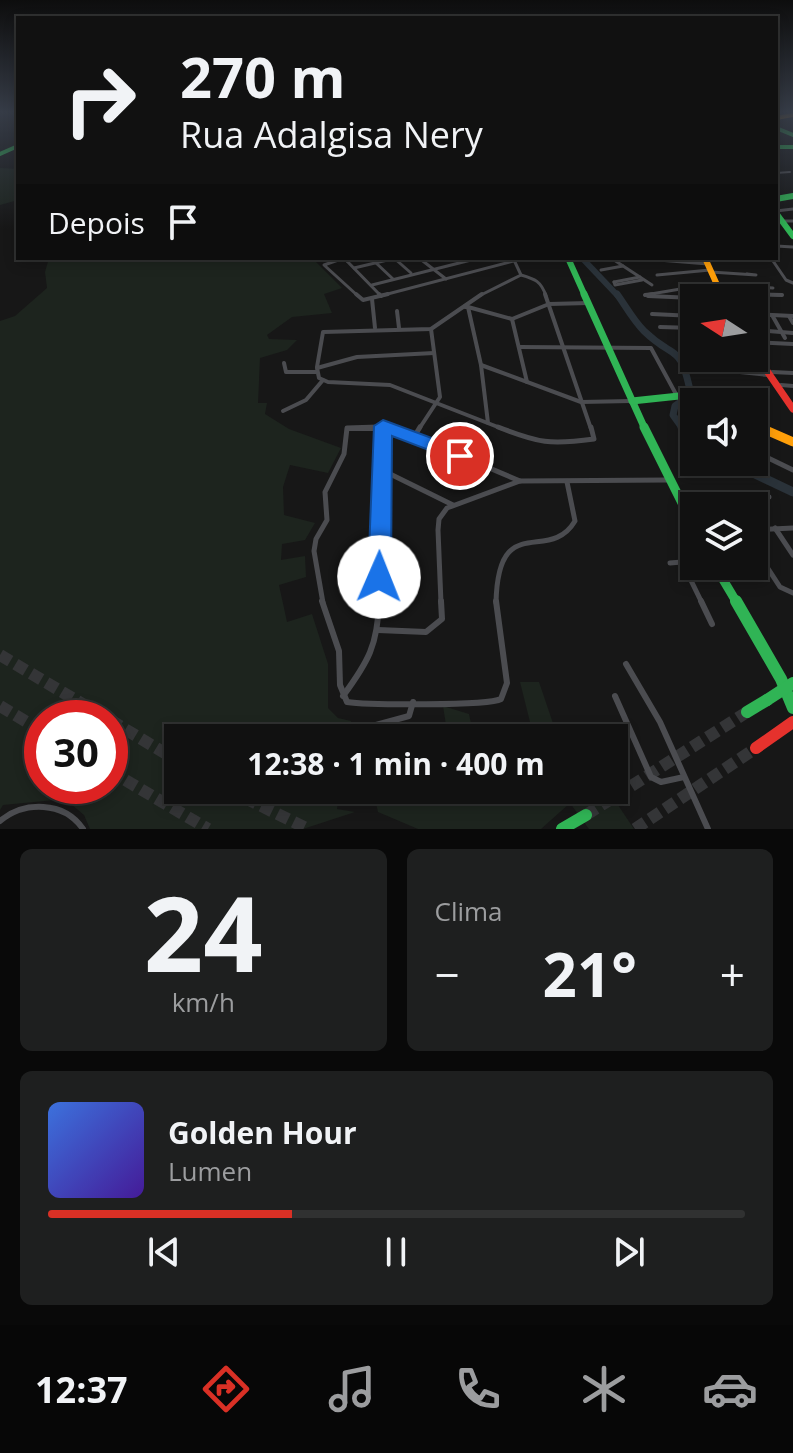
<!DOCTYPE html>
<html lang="pt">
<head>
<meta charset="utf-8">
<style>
	body { margin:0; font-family:"Open Sans",sans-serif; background:#1e1f1f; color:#f1f3f6; height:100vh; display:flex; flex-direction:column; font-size:30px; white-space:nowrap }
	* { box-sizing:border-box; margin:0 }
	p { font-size:26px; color:#9c9d9f }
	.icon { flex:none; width:44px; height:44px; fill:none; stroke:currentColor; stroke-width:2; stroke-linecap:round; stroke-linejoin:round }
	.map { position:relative; height:829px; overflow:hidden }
	.side { display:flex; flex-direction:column; gap:20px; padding:20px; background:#090909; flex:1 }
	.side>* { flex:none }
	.hud { position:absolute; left:16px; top:16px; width:762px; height:244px; border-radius:0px; box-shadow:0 4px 12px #0003,0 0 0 2px #303131; background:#111; color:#f1f3f6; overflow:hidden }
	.needle { width:52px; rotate:282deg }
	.fabs { position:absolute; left:680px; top:284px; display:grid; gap:16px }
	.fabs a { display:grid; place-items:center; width:88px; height:88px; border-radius:0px; background:#111; box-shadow:0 4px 12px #0003,0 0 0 2px #303131; font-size:40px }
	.speed { position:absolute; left:24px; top:700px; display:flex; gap:16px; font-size:40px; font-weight:700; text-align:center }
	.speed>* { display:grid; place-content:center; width:104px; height:104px; border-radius:50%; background:#111; box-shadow:0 4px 12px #0003,0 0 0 2px #303131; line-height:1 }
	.speed .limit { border:12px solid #d22; background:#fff; color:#111 }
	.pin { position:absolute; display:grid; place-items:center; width:68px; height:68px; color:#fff; margin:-34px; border:4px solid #fff; border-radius:50%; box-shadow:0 2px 8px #0007 }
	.me { position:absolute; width:88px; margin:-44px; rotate:1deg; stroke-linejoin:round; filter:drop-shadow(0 0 6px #0008) }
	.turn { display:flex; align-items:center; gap:28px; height:168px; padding:0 32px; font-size:36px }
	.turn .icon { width:104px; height:104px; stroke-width:2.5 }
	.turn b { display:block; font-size:56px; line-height:68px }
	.then { display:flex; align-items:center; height:76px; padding:0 32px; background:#0003; gap:16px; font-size:30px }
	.big { font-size:60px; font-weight:700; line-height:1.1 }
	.side .card { flex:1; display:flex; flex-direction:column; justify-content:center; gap:12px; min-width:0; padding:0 28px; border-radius:12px; background:#1e1f1f }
	.side .dial { align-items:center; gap:0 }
	.dial b { font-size:104px; line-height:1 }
	.song { display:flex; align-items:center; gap:24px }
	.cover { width:96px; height:96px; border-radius:12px; background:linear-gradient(135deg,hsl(220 70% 55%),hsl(260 70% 35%)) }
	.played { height:8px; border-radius:4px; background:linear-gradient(90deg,#d93025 35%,#303131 35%) }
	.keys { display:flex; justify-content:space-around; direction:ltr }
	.heat { display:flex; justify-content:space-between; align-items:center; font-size:44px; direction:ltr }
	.side .tiles { flex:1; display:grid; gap:20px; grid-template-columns:1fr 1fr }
	.card:last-child { grid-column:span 2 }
	.trip { position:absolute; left:164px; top:724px; width:464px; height:80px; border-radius:0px; background:#111; box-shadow:0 4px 12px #0003,0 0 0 2px #303131; font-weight:700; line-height:80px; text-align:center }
	.menu { display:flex; height:128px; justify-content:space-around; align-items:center; background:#070707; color:#9c9d9f }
	.menu .icon { width:56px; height:56px }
	.menu .selected { color:#d93025 }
	.menu b { font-size:36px; color:#f1f3f6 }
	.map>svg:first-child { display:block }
</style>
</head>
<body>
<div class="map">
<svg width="793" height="829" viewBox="0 0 793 829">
	<rect width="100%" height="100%" fill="#171717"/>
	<!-- green -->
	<g fill="#1d241e" fill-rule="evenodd">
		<path d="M0,168L18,169L15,193L18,200L0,205Z"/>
		<path d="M49,258H312L342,288L324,294L332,313L292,317L267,335L269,339L297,340L287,350L260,358L258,403H267L265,414L289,429L341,448L328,473L290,465L283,487L284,515L315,523L305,540L282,544L281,560L305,556L306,577L279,585L287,622L312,614L328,664V708L338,718L351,721L348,738H178V790H340L337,809L355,812L303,829H90L84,815L65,799L3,805L0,810V321L15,316L47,288L45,272ZM110,718V786H42V718Z"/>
		<path d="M520,682H539L558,738H534Z"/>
		<path d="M443,706L469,714L474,738H448Z"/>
		<path d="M373,790H608L634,829H589L570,803L541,829H418L378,812Z"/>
	</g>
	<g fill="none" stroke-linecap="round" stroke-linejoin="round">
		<!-- river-far2 -->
		<path stroke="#2a3239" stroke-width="6" d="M582,258L618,296"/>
		<!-- river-far1 -->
		<path stroke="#2a3239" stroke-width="7" d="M617,294C625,305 633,320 644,331C676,362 680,341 691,395L675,406L673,415L683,429"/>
		<!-- river -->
		<g stroke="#2a3239" stroke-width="9">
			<path d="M682,427L694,444"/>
			<path d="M730,462L793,492"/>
		</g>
		<!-- highway-tunnel -->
		<g stroke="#343537" stroke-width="12" stroke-dasharray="12 6" stroke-linecap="butt">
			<path d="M0,655L106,718"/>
			<path d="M0,706L42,731"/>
			<path d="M110,720L178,761"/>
			<path d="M110,771L208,829"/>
			<path d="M229,790L308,829"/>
			<path d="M586,815L747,712"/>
			<path d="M635,829L756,748"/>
		</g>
		<!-- street-far4 -->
		<path stroke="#4b4c50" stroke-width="2" d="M776,173L790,172"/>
		<!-- street-far3 -->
		<g stroke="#4b4c50" stroke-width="3">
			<path d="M776,211L793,209"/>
			<path d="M776,221H793"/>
			<path d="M776,246L793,247"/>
			<path d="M344,258L324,265L358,296"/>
			<path d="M344,258L381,296"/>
			<path d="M394,258L411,273"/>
			<path d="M419,258L446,279"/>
			<path d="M611,258L652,285"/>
			<path d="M633,258L708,264"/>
			<path d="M771,258L786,280L793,283"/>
			<path d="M514,260L521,275C535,279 541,281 546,296"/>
			<path d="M590,260L598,258"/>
			<path d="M347,261L358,258"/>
			<path d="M375,262L393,279"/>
			<path d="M354,268L396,258"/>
			<path d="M601,270L623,266"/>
			<path d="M711,272L756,275L747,274"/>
			<path d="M657,275L710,270"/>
			<path d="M614,282L615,285L642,280"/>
			<path d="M614,282L640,277"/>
			<path d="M372,285L479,258"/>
			<path d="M721,293L782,295"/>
			<path d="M645,295L710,284L773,288"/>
			<path d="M380,296L525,258"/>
			<path d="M479,296L521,275"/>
		</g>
		<!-- street-far2 -->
		<g stroke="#4b4c50" stroke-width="4">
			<path d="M356,294L363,300L388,294"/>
			<path d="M379,294L381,296"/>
			<path d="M545,294L591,429"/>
			<path d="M737,294L782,295"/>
			<path d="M645,295L654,294"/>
			<path d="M648,296L694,298"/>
			<path d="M372,299L375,328"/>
			<path d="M465,307H468L481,365L488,423"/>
			<path d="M468,307L512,319L527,382"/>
			<path d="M397,311L399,328"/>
			<path d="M652,314L694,316"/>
			<path d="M754,314L793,316"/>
			<path d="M772,315L785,338"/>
			<path d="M789,316L793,323"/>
			<path d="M512,319L549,304L589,303"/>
			<path d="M660,327L694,328"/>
			<path d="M754,330L793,333"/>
			<path d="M754,342L793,344"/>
			<path d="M520,347L651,348L677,396"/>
			<path d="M434,353L357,357L317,368L319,378L328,382L390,385L503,429"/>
			<path d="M284,363L286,372H316"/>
			<path d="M481,365L581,402L631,401"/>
			<path d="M317,367L323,332L431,329L482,294"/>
			<path d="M691,367L768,375"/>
			<path d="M772,372L793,373"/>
			<path d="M781,385L793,386"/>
			<path d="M283,411L306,400L323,380"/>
			<path d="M347,429H396"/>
			<path d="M383,429V426"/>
			<path d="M419,429L440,397L431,329"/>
		</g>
		<!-- street-far1 -->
		<g stroke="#4b4c50" stroke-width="5">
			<path d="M392,427L520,481"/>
			<path d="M498,427C539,443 550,445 594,439L591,427"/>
			<path d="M414,437L420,427"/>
			<path d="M760,454L793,470"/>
			<path d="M382,470L453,505"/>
			<path d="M730,506L732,500L769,497"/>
			<path d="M775,528L793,555"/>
			<path d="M754,530L793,528"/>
			<path d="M754,547L780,587L793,593"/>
			<path d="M682,562L702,603"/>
			<path d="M670,563L694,561"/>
			<path d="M323,603L314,551L316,539L327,520L325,492L344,454L347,428L378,427"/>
			<path d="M379,603L383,427"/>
			<path d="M441,603L438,530L439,519L447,508L520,481L668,480"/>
			<path d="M496,603C498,509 549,565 575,521L567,482"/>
		</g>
		<!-- street -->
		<g stroke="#4b4c50" stroke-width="6">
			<path d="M322,601L339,651L340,685L347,702C366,705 488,706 501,699L507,683L496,601"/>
			<path d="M701,601L712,624"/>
			<path d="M378,630L426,632L442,619L441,601"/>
			<path d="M626,664L660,722L708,829"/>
			<path d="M343,696C368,662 378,645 379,601"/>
			<path d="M615,696L651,777L661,782L684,777"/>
			<path d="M359,738L376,725L409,716L413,702"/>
			<path d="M0,821C24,801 64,801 83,829"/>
		</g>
		<!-- fast-far4 -->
		<g stroke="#30b455" stroke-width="4">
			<path d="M776,128L793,135"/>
			<path d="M776,147H793"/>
			<path d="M0,154L18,146"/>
		</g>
		<!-- fast-far3 -->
		<g stroke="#30b455" stroke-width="6">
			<path d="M776,199L793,196"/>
			<path d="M776,213L793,236"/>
			<path d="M568,258L585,296"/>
		</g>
		<!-- fast-far2 -->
		<g stroke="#30b455" stroke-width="7">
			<path d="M584,294L645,429"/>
			<path d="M632,401L679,396L703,402"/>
		</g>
		<!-- fast-far1 -->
		<g stroke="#30b455" stroke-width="9">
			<path d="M644,427L694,527"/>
			<path d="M715,566L737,603"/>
		</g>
		<!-- fast -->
		<g stroke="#30b455" stroke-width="12">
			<path d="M736,601L781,679L793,708"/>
			<path d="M747,712L767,700"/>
			<path d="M562,829L586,815"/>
		</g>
		<!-- slow-far3 -->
		<path stroke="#ff9f0a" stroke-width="4" d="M776,118L793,115"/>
		<!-- slow-far2 -->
		<path stroke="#ff9f0a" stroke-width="6" d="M705,258L722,296"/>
		<!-- slow-far1 -->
		<g stroke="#ff9f0a" stroke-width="7">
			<path d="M721,294L723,298"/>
			<path d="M754,425L764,429"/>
		</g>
		<!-- slow -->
		<path stroke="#ff9f0a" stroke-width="9" d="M759,427L793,442"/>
		<!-- jam-far1 -->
		<path stroke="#e5322d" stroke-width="7" d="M754,352L793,409"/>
		<!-- jam -->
		<path stroke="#e5322d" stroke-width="12" d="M756,748L793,722"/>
		<!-- fast-bridge -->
		<path stroke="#30b455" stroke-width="12" d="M767,700L793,683"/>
	</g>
	<!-- sky -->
	<linearGradient id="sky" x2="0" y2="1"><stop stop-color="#0d0d0d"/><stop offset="0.49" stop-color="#363c47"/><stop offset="1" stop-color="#363c47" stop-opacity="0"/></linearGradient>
	<rect width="793" height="229" fill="url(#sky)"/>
	<!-- route -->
	<path fill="#1a73e8" stroke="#114b97" stroke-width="2" d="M383,420L467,451L470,456L460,462L392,436L391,577L388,584L379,587L371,584L368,577L374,426Z"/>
</svg>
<div class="fabs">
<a><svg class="needle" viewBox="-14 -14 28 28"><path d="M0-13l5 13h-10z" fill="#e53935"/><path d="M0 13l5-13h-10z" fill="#9c9d9f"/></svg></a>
<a><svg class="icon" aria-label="sound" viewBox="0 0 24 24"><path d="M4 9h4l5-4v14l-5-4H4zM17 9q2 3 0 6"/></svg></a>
<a><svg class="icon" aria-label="layers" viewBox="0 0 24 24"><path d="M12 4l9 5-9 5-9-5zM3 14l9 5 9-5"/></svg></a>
</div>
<div class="speed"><div class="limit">30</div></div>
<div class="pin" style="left:460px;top:456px;background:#d93025"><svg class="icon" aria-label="arrive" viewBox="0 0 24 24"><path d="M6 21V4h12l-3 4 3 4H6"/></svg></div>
<svg class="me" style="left:379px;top:577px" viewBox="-20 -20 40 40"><circle r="19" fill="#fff"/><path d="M0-13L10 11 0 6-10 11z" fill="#1a73e8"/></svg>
<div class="trip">12:38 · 1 min · 400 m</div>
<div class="hud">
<div class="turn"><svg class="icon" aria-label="right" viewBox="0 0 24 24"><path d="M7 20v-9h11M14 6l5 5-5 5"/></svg><div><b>270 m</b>Rua Adalgisa Nery</div></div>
<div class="then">Depois<svg class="icon" aria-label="arrive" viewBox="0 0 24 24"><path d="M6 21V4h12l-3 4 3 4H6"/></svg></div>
</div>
</div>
<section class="side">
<div class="tiles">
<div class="card dial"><b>24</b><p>km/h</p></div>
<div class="card"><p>Clima</p>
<div class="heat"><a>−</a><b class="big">21°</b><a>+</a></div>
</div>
<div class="card">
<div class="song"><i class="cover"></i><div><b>Golden Hour</b><p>Lumen</p></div></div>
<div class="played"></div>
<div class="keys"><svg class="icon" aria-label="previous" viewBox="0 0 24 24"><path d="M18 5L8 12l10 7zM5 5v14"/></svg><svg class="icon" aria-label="pause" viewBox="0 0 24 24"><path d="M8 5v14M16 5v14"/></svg><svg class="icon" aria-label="next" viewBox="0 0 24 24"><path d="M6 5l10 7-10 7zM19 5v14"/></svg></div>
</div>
</div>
</section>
<nav class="menu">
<b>12:37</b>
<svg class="icon selected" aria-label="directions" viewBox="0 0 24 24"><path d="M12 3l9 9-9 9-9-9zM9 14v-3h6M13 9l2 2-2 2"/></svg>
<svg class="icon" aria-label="music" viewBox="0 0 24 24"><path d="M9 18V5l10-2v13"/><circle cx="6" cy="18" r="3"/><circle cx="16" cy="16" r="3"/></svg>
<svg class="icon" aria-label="phone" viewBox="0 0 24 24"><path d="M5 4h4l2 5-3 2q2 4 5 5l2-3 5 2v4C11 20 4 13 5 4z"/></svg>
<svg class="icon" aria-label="climate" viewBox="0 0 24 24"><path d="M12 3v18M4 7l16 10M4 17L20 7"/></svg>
<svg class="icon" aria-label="car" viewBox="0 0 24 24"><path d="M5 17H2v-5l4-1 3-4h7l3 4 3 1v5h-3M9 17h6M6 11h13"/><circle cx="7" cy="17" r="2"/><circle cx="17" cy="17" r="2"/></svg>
</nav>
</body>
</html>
